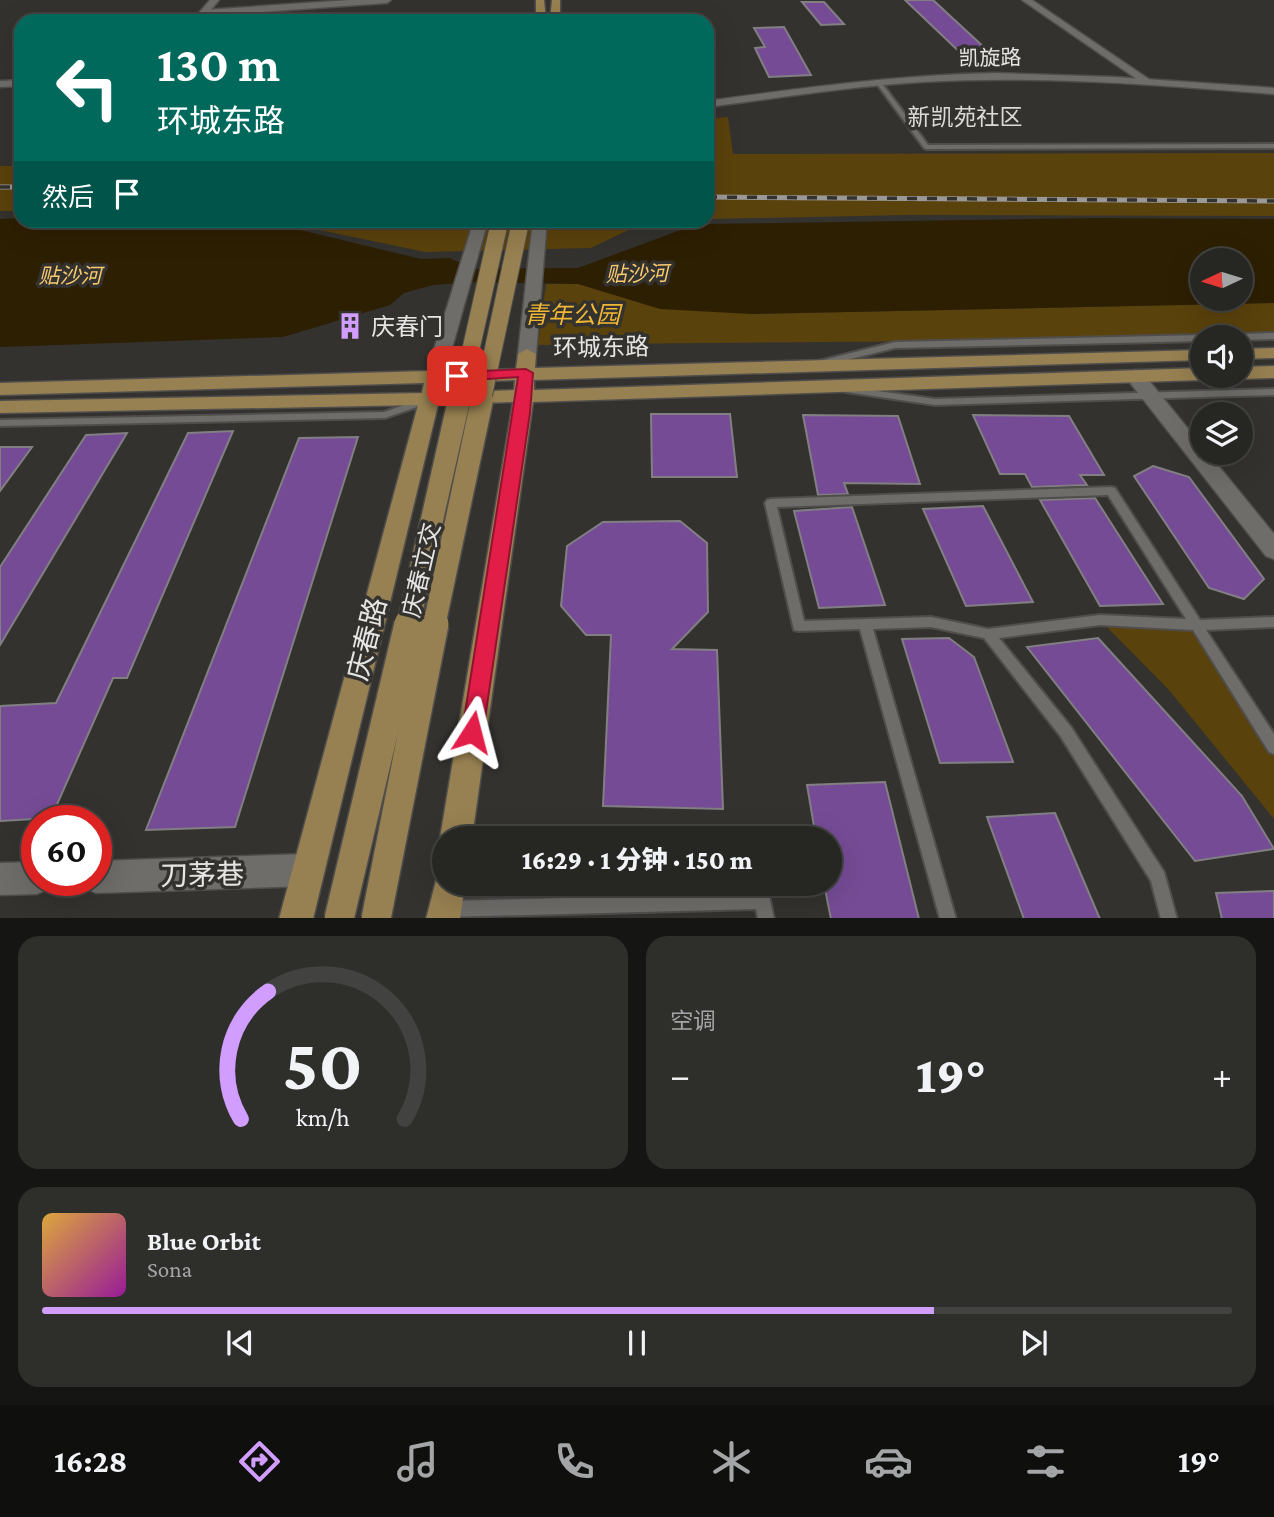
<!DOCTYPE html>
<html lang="zh">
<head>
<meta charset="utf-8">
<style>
	body { margin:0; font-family:"Crimson Pro","Noto Sans SC",serif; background:#2e2e2b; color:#f1f3f6; height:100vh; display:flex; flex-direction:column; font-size:26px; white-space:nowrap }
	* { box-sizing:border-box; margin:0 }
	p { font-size:23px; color:#a4a5a6 }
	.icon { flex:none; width:38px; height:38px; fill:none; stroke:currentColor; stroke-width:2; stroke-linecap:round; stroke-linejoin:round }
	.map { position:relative; height:918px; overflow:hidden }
	.drawer { display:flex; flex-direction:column; gap:18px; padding:18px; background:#151513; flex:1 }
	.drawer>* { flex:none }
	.guide { position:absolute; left:14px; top:14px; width:700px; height:214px; border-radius:21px; box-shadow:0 7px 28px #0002,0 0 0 2px #424341; background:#00695c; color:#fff; overflow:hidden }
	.needle { width:46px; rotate:266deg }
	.buttons { position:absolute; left:1190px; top:248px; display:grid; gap:14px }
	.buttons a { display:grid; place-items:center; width:63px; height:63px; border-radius:50%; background:#262623; box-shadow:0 7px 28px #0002,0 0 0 2px #424341; font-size:35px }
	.speed { position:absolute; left:21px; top:805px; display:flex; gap:14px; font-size:35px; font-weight:700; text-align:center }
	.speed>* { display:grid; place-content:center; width:91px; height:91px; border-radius:50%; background:#262623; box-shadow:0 7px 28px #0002,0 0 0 2px #424341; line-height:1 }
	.speed .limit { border:10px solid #d22; background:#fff; color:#111 }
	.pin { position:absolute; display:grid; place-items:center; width:60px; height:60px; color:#fff; margin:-30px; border-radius:14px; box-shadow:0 4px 10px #0006 }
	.me { position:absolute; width:77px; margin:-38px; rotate:9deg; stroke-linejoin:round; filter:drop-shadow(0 0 5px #0008) }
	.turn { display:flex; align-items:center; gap:24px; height:147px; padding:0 28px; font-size:32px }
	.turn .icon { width:91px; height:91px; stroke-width:2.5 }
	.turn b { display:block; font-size:49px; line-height:60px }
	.then { display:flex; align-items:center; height:66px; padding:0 28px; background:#0003; gap:14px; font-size:26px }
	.big { font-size:52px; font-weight:800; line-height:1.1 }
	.drawer .widget { flex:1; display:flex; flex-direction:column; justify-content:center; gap:10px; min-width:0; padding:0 24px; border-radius:21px; background:#2e2e2b }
	.drawer .dial { align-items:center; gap:0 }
	.dial svg { height:182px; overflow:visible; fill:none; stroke:#424341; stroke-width:7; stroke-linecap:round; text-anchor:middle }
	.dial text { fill:#f1f3f6; stroke:none }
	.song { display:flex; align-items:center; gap:21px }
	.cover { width:84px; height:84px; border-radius:10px; background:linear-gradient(135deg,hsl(40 70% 55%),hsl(300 70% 35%)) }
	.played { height:7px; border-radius:4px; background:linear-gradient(90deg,#d19dfe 75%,#424341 75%) }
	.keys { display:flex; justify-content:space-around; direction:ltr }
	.heat { display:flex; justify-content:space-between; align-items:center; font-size:38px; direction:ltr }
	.drawer .tiles { flex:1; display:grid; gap:18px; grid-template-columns:1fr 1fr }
	.widget:last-child { grid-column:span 2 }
	.trip { position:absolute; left:432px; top:826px; width:410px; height:70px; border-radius:35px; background:#262623; box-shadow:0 7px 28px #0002,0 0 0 2px #424341; font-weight:800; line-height:70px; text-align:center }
	.dock { display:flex; height:112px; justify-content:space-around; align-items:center; background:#0f0f0e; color:#a4a5a6 }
	.dock .icon { width:49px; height:49px }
	.dock .current { color:#d19dfe }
	.dock b { font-size:32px; color:#f1f3f6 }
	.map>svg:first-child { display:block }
</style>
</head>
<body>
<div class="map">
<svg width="1274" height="919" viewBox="0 0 1274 919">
	<rect width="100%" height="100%" fill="#33322f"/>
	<!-- green -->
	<g fill="#5a420c">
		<path d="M728,117L733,154L1274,153V216L906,215L707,219V119Z"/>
		<rect x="0" y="166" width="21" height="45"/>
		<path d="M277,221H647L591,248L425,252Z"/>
		<path d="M546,284H578L751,314L1274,303V336C1029,342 783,341 538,345Z"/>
		<path d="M1100,620L1198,625L1274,747V819L1169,690Z"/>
	</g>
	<!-- water -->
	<path fill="#2d1f02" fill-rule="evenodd" d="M21,218L263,221L421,259L449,258L461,263L463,269L578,268L678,231L709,224L1093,218L1274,219V303L751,314L660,309L578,284L476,282L433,285L404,293L390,305L283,337L0,347V219ZM1202,261H1241V299H1202Z"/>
	<!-- building -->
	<g fill="#754b95" stroke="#817f82" stroke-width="2">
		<path d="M905,0H933L999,61L970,62Z"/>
		<path d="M802,2H824L844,24L821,25Z"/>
		<path d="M784,27L811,75L769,77L755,48L765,47L754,28Z"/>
		<path d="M651,414H730L737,477H652Z"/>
		<path d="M803,415L898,416L920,484L844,483L848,494L818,495Z"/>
		<path d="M973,415L1069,416L1104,475H1080L1087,485L1032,487L1025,474H1000Z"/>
		<path d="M233,431L127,678H113L51,818L0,821V706L56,703L188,433Z"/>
		<path d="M127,433L0,645V567L86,435Z"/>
		<path d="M358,437L235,827L146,830L299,438Z"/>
		<path d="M0,447H32L0,491Z"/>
		<path d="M1153,466L1189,477L1264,579L1244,599L1209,588L1134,476Z"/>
		<path d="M1095,498L1163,604L1100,606L1040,500Z"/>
		<path d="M983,506L1033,602L966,606L923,509Z"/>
		<path d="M852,507L885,605L819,608L794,511Z"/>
		<path d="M680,521L707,543L708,612L672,649L717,650L723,809L603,806L611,635H586L561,606L567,546L603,522Z"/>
		<path d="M949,638L974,657L1013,762L940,763L902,639Z"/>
		<path d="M1098,638L1242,796L1274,849L1195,861L1027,647Z"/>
		<path d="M885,782L919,919H831L824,884H830V838H816L807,785Z"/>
		<path d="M1055,813L1091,898L1100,919H1024L987,817Z"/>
		<path d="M1274,891V919H1222L1216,893Z"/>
	</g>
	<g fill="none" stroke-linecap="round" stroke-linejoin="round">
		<defs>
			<g id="service">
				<path d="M877,82H881L928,145L1274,144V148L926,149L924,148L877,84Z"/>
				<path d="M1274,333V339L1241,340V338H1209L1213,335Z"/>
				<path d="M1202,335L1206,338H1202V341L895,348L822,366L817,363L819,361L895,342Z"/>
				<path d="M849,387L935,399L1274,389V395L935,405L846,392L844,390L846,388Z"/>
				<path d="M425,398L428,399L430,401L428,403L385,418L0,426V420L384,412Z"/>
				<path d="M1111,487L1115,488L1200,620L1274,617V627L1206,630L1274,734V754L1269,752L1193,630L1100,625L999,638L1071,727L1164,872L1177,919H1161L1151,881L1061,737L984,638L931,627L873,629L956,919H940L860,629L799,631L794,630L765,503L767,500L771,499ZM1108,495L1186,619L1100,615L988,629L931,617L804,621L777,507Z"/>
				<path d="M763,893L769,895L774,919H758L756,909L447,917L441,915L439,909L441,903L447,901Z"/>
			</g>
			<g id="minor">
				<path d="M350,0H391L387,3L204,16L199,13L204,10Z"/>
				<path d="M1022,0H1032L1153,82L1144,84Z"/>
				<path d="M474,220H488L449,359L440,364L434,363L431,359Z"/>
				<path d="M533,220H547L536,354L527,359L518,354Z"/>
				<path d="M1135,370L1142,372L1202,446V453H1208L1274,534V559L1266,556L1128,380L1126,376Z"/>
				<path d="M308,854L319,859L324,870L319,881L308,886L96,893L85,888L81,880H96V861Z"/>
				<path d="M37,862V880H52L48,889L37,894L0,895V863Z"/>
			</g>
			<path id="tertiary" d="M210,0H219L202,21H192Z"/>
			<g id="secondary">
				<path d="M995,73L1115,77L1274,88V94C1158,85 1040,75 923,82C851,86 779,98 707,107V101C803,88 898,75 995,73Z"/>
				<path d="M21,80V86L0,87V81Z"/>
			</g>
			<g id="primary">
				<path d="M536,0H544L546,21H536Z"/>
				<path d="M552,0H560V21H550Z"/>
				<path d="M1274,348V358L1241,359V349Z"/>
				<path d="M527,349L536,354L535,368L1202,350V360L534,380V390L1202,368V376H1210L1202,380L533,402L472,838H444V848L440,838L513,402L438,405L313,919H279L418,405L0,413V401L422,393L424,383L0,395V383L428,371L434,355L440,354L449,359L446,371L516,369L518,354ZM515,380L514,390L441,393L444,382Z"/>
				<path d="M1274,366V378L1241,379L1234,376H1241V367Z"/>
				<path d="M444,870V884H465L460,919H426L438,873Z"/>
			</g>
		</defs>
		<!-- service casing -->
		<use href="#service" stroke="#504e4c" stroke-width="4"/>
		<!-- minor casing -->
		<use href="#minor" stroke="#504e4c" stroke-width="3"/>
		<!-- tertiary casing -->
		<use href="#tertiary" stroke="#504e4c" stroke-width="3"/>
		<!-- secondary casing -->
		<use href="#secondary" stroke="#504e4c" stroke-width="3"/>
		<!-- primary casing -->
		<use href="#primary" stroke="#504e4c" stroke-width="3"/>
		<!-- service -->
		<use href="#service" fill="#6e6d6a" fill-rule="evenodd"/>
		<!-- minor -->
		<use href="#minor" fill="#6e6d6a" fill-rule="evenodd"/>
		<!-- tertiary -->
		<use href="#tertiary" fill="#6e6d6a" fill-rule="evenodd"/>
		<!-- secondary -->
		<use href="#secondary" fill="#6e6d6a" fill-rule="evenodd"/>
		<!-- primary -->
		<use href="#primary" fill="#978051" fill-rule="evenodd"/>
		<defs>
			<g id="rail">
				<path d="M0,187H21"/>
				<path d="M707,197L1274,201"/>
			</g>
		</defs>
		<!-- rail casing -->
		<use href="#rail" stroke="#9a9997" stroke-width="5"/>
		<!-- rail -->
		<use href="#rail" stroke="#33322f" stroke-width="3.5" stroke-dasharray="10" stroke-linecap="butt"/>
		<defs>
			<g id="primary-bridge-far3">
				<path d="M497,231L500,220"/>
				<path d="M519,231L521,220"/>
			</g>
			<g id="primary-bridge-far2">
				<path d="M459,402L498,229"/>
				<path d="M482,402L519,229"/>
			</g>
			<g id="primary-bridge-far1">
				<path d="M408,626L459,400"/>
				<path d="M434,626L482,400"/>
			</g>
			<g id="primary-bridge">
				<path d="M339,919L409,624"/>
				<path d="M376,919L434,624"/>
			</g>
		</defs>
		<!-- primary-bridge-far3 casing -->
		<use href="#primary-bridge-far3" stroke="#504e4c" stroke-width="15" stroke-linecap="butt"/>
		<!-- primary-bridge-far2 casing -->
		<use href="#primary-bridge-far2" stroke="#504e4c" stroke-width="19" stroke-linecap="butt"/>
		<!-- primary-bridge-far1 casing -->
		<use href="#primary-bridge-far1" stroke="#504e4c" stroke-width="25" stroke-linecap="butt"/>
		<!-- primary-bridge casing -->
		<use href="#primary-bridge" stroke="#504e4c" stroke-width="32" stroke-linecap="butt"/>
		<!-- primary-bridge-far3 -->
		<use href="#primary-bridge-far3" stroke="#978051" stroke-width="13"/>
		<!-- primary-bridge-far2 -->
		<use href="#primary-bridge-far2" stroke="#978051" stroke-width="17"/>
		<!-- primary-bridge-far1 -->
		<use href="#primary-bridge-far1" stroke="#978051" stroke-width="22"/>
		<!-- primary-bridge -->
		<use href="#primary-bridge" stroke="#978051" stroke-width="29"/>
	</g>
	<!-- route -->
	<path fill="#e11d48" stroke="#92132f" stroke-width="2" d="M526,369L533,373L530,413L483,732L480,739L472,742L465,739L462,732L518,377L457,381L450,376L457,372Z"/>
	<!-- icons -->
	<defs>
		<symbol id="building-bare" viewBox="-9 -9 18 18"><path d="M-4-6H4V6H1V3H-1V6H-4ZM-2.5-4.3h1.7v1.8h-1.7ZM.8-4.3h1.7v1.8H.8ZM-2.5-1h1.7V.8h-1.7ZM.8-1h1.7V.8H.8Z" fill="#d19dfe" stroke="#33322f" stroke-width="2.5" paint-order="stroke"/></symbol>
	</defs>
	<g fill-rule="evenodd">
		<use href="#building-bare" x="331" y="307" width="38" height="38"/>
	</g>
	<g text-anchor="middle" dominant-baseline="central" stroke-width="7" stroke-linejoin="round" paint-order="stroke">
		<!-- far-street labels -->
		<g font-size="21" fill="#e6e5e3" stroke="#33322f">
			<text transform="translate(990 58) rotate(-1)">凯旋路</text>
		</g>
		<!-- far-water labels -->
		<g font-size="21" font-style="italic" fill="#f8c96e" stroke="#33322f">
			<text transform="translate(637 274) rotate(-1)">贴沙河</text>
			<text x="70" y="276">贴沙河</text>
		</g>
		<!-- far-quarter labels -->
		<g font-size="23" fill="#dcdad7" stroke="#33322f">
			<text x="965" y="117">新凯苑社区</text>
		</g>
		<!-- park labels -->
		<g font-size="24" font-style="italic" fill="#f1b734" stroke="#33322f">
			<text x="572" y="314">青年公园</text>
		</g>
		<!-- poi labels -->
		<g font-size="24" fill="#e6e5e3" stroke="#33322f" text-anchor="start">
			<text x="371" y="326">庆春门</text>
		</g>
		<!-- street labels -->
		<g font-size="24" fill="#e6e5e3" stroke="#33322f">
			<text transform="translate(601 347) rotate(-1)">环城东路</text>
			<text transform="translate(421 570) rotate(-77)">庆春立交</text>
		</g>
		<!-- near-street labels -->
		<g font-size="28" fill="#e6e5e3" stroke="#33322f">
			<text transform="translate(367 639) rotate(-76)">庆春路</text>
			<text transform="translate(202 875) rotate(-1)">刀茅巷</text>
		</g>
	</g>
</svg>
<div class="buttons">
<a><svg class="needle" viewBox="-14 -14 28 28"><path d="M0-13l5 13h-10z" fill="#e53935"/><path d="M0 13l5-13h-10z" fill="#a4a5a6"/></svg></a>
<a><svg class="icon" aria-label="sound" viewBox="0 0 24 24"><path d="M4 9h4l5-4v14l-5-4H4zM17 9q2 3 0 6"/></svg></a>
<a><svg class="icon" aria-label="layers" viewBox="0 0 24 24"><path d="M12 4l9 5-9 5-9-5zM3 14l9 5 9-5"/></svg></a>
</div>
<div class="speed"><div class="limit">60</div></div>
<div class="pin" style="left:457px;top:376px;background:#d93025"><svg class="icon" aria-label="arrive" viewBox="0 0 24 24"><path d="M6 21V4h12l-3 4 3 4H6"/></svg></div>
<svg class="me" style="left:472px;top:732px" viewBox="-20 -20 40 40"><path d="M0-17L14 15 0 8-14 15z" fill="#e11d48" stroke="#fff" stroke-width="4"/></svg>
<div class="trip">16:29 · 1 分钟 · 150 m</div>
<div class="guide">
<div class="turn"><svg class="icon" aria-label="left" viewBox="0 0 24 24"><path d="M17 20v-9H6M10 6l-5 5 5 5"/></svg><div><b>130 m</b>环城东路</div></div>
<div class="then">然后<svg class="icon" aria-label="arrive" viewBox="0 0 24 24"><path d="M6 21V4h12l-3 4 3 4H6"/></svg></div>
</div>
</div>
<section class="drawer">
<div class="tiles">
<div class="widget dial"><svg viewBox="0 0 100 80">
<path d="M14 69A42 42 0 1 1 86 69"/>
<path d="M14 69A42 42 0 0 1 26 13" stroke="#d19dfe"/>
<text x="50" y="56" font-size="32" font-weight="700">50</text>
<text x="50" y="72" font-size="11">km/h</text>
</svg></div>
<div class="widget"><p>空调</p>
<div class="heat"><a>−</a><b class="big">19°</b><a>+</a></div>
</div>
<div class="widget">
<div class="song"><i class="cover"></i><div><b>Blue Orbit</b><p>Sona</p></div></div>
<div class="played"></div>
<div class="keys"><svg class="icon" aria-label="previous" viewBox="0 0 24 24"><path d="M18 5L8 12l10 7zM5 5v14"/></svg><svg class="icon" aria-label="pause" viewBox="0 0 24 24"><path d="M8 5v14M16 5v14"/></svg><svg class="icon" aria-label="next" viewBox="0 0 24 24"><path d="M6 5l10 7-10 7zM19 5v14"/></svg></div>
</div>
</div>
</section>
<nav class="dock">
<b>16:28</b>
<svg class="icon current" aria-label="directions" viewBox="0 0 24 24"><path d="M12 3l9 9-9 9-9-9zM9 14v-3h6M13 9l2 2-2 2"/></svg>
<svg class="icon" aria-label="music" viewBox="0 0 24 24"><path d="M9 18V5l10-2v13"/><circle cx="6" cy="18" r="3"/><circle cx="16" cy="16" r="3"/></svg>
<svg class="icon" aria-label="phone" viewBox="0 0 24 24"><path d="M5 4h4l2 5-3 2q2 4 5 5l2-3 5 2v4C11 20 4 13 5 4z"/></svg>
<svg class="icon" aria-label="climate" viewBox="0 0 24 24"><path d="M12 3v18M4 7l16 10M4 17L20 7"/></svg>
<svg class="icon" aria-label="car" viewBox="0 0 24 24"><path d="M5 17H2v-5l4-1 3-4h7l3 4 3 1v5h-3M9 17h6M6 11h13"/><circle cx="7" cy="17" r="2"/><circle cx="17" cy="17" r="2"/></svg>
<svg class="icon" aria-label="filters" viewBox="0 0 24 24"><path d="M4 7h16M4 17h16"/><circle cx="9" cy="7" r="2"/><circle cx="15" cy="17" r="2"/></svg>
<b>19°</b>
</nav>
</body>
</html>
